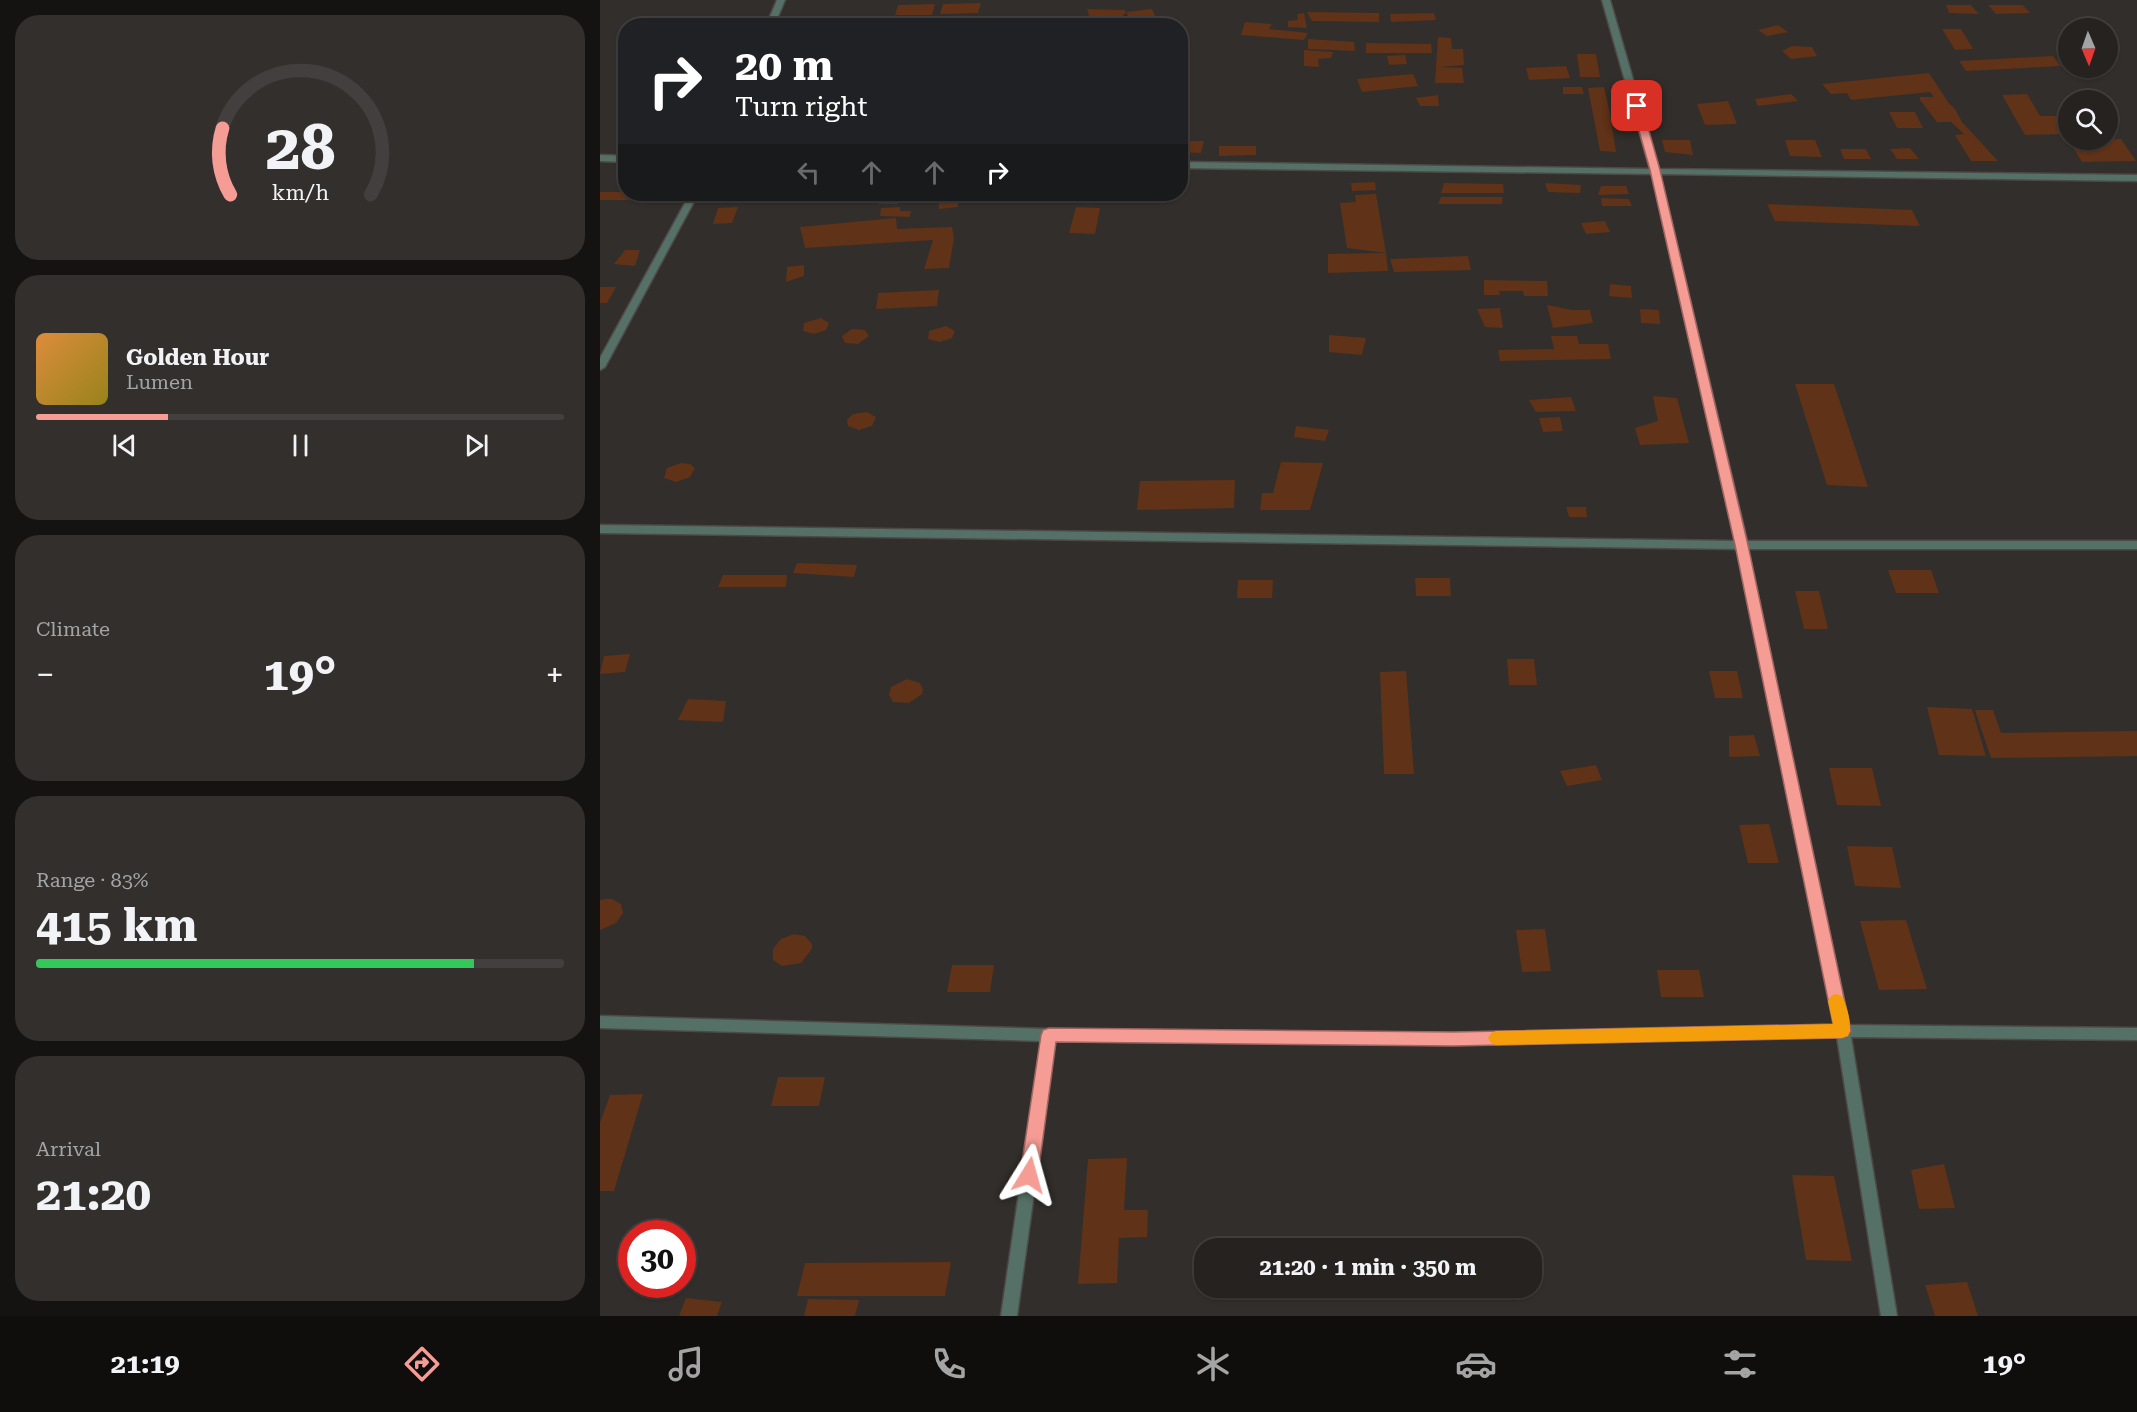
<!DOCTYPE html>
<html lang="en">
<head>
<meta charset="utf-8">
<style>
	body { margin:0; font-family:"Roboto Serif",serif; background:#322f2d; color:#f1f3f6; height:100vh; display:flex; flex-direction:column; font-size:22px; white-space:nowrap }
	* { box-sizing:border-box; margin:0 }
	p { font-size:20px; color:#a4a4a5 }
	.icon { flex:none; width:33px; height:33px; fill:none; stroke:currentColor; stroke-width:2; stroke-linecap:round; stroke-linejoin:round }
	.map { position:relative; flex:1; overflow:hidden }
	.side { display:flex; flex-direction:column; gap:15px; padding:15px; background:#151312; width:600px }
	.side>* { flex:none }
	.hud { position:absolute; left:18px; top:18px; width:570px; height:183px; border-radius:24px; box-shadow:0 2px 4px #0004,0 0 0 2px #423f3e; background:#202124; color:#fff; overflow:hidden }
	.needle { width:39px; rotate:178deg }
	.controls { position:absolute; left:1458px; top:18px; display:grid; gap:12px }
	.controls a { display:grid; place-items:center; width:60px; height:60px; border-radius:50%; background:#262220; box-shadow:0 2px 4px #0004,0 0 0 2px #423f3e; font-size:30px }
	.speed { position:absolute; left:18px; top:1220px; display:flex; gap:12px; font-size:30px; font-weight:700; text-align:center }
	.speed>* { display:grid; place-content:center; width:78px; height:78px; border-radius:50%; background:#262220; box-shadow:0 2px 4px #0004,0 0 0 2px #423f3e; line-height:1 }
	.speed .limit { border:9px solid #d22; background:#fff; color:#111 }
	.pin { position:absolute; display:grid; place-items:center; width:51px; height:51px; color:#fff; margin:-26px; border-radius:12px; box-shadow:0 3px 9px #0006 }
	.me { position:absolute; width:66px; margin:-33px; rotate:8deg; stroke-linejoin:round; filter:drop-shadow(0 0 4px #0008) }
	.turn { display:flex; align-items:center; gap:21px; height:126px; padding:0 18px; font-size:27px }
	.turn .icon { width:78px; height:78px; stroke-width:2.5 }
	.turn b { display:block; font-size:42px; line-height:51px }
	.lanes { display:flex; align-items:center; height:57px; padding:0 18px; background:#0003; justify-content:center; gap:30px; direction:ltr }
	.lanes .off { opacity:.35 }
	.big { font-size:45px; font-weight:700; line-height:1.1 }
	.side .tile { flex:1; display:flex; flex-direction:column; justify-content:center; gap:9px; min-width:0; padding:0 21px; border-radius:24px; background:#322f2d }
	.side .dial { align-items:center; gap:0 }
	.dial svg { height:156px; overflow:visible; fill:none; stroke:#423f3e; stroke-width:7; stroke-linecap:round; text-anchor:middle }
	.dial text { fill:#f1f3f6; stroke:none }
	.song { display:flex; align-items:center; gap:18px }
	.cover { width:72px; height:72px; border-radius:9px; background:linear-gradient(135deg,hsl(30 70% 55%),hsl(50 70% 35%)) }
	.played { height:6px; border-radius:3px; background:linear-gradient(90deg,#f59c95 25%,#423f3e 25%) }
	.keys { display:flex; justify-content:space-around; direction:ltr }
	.heat { display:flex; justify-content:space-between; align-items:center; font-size:33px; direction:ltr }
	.charge { height:9px; border-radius:4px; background:linear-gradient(90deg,#34c759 83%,#423f3e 0) }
	.trip { position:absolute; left:594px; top:1238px; width:348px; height:60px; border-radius:24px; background:#262220; box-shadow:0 2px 4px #0004,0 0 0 2px #423f3e; font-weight:700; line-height:60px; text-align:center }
	.tab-bar { display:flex; height:96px; justify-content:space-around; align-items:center; background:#0f0e0d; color:#a4a4a5 }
	.tab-bar .icon { width:42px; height:42px }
	.tab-bar .on { color:#f59c95 }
	.tab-bar b { font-size:27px; color:#f1f3f6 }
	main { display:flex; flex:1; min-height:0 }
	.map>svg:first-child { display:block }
</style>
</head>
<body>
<main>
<section class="side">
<div class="tile dial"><svg viewBox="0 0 100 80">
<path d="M14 69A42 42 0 1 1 86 69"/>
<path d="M14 69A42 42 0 0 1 10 35" stroke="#f59c95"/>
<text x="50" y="56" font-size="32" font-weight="700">28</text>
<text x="50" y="72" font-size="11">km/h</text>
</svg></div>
<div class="tile">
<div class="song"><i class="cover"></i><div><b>Golden Hour</b><p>Lumen</p></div></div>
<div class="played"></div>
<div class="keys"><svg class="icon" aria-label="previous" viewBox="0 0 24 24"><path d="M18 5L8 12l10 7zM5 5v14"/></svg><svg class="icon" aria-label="pause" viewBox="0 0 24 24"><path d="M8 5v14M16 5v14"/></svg><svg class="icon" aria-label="next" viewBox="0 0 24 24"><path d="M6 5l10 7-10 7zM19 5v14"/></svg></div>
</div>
<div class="tile"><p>Climate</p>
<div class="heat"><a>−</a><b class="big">19°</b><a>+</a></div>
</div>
<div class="tile"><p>Range · 83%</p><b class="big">415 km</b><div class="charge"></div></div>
<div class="tile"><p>Arrival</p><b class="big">21:20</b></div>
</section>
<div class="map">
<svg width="1537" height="1316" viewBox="0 0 1537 1316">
	<rect width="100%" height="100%" fill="#322e2b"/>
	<!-- building -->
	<g fill="#603217">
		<path d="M381,3L378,13L340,14L343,4Z"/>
		<path d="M335,4L332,15H295L298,5Z"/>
		<path d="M1346,5H1371L1379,14L1349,13Z"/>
		<path d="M1388,5H1423L1430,13L1396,14Z"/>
		<path d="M487,9L524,10L526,12L522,17L489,16Z"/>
		<path d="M552,9L559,25L533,26L526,12Z"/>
		<path d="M707,12L779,13V22L712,21Z"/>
		<path d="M704,13L707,28L688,27V21L698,20L697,14Z"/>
		<path d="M834,13L836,20L791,22L790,14Z"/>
		<path d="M483,18H495L494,26H481Z"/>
		<path d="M441,19L440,26H420L421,20Z"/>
		<path d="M645,22L672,24L669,29L708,33L704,40L641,35Z"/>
		<path d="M1178,25L1188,32L1167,36L1158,30Z"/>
		<path d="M1342,29H1361L1373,49L1355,50Z"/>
		<path d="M838,37L851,38L852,49H863L864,65L839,67L862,68L864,83H835Z"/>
		<path d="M708,39L754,42L755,51L708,49Z"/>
		<path d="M766,43L831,44L832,53H766Z"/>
		<path d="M1192,46L1212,47L1217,56L1191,59L1182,51Z"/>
		<path d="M704,50L733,52L731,58L718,59L719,67L704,66Z"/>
		<path d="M977,54H996L1000,77H980Z"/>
		<path d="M805,55L807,64L789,65L787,56Z"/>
		<path d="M1453,56L1461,66L1366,71L1359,61Z"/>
		<path d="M966,66L970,78L929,80L926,68Z"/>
		<path d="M1329,73L1348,102L1355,109L1362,122L1398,161H1371L1355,135L1364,134L1351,122H1337L1320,100V97H1334L1330,92L1251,100L1247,93L1231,94L1222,84Z"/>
		<path d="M813,74L818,86L762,92L757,79Z"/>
		<path d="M963,87H982L984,94H963Z"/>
		<path d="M1004,87L1010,114L1016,152L1000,151L988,88Z"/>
		<path d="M1191,94L1198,101L1158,106L1155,99Z"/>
		<path d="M1427,94L1440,116H1468V140L1521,139L1536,161L1482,162L1465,134L1425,135L1402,95Z"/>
		<path d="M838,95L839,106H820L816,98Z"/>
		<path d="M1128,101L1137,124L1105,125L1097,104Z"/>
		<path d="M1289,112H1315L1323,128H1297Z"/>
		<path d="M1062,140H1090L1093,155L1065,152Z"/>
		<path d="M1185,140H1215L1222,157L1190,156Z"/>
		<path d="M580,141H604L601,153L580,152Z"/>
		<path d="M619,146H656V155L619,156Z"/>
		<path d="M1310,148L1319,159H1297L1290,149Z"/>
		<path d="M1240,149H1266L1271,159H1244Z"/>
		<path d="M775,182L776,190L752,191L751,183Z"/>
		<path d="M844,183L903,184L904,193H841Z"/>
		<path d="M945,183L981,185L980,193L948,192Z"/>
		<path d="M1001,186H1026L1029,194L998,195Z"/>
		<path d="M0,192H26L29,194L28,200H0Z"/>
		<path d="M208,194H230L228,199H207Z"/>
		<path d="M282,194H301L298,204H278Z"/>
		<path d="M339,194H358V207L339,209Z"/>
		<path d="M776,194L786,253L788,271L728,273V254L786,253L747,248L740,203L756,202L755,195Z"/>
		<path d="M841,197H903L902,204H838Z"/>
		<path d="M1001,198L1029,199L1032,206H1002Z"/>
		<path d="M1167,204L1312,210L1320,226L1175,221Z"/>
		<path d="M138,207L132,223L113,224L118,208Z"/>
		<path d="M300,207V211H311L310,217L280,216L281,208Z"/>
		<path d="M476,207L500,208L495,234L469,233Z"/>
		<path d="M296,218L297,229L352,227L354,238L349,268L324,269L333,240L205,248L200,227Z"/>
		<path d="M1005,221L1010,232L986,234L981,223Z"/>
		<path d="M25,250H40L35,266L14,264Z"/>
		<path d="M868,256L871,270L794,272L790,259Z"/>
		<path d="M204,265V276L186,282L187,267Z"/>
		<path d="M884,280L947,281L948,296H924L923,291H899L900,295H884Z"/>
		<path d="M1010,284L1031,286L1032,298L1009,296Z"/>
		<path d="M0,287H16L7,303H0Z"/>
		<path d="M339,290L337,306L276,309L278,293Z"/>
		<path d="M947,305L972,310H990L993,323L953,328Z"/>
		<path d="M900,308L903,328L885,327L877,309Z"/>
		<path d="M1040,309L1059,310L1060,324L1041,323Z"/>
		<path d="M221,318L229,323L226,330L214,334L203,331L204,323Z"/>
		<path d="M346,326L355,331L352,338L340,342L328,339L329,331Z"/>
		<path d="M252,329L265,330L269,336L258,344L245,343L242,336Z"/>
		<path d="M729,335L766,338L762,355L729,352Z"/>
		<path d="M951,336H977L979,344H1008L1011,359L900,361L898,350L954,349Z"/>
		<path d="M1195,384H1234L1268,487L1227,485Z"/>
		<path d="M1053,396L1077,398L1089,443L1040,445L1035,428L1058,421Z"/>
		<path d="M971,397L976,411L936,412L929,400Z"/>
		<path d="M267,412L276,417L272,426L259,430L248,426L247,420L253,414Z"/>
		<path d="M960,417L963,431L943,432L939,418Z"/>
		<path d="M696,426L729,430L725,441L694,437Z"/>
		<path d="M681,462L723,463L710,510H660L662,493H673Z"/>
		<path d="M81,463L90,464L95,468L90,477L76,482L64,478L67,468Z"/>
		<path d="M635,480L634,508L537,510L540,481Z"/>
		<path d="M966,507H986L987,517H969Z"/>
		<path d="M197,563L257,565L254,577L193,573Z"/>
		<path d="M1288,570H1331L1339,593H1296Z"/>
		<path d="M123,575H187L186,587H118Z"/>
		<path d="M815,578H850L851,596H816Z"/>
		<path d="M638,580H673L672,598H637Z"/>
		<path d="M1195,591H1219L1228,629H1204Z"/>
		<path d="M30,654L25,672L0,674L4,656Z"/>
		<path d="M907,659H934L937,685H909Z"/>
		<path d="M806,671L814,774H784L780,672Z"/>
		<path d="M1109,671H1137L1143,698H1115Z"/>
		<path d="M307,679L320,683L323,690L322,694L309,703L293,702L289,695L291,687Z"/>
		<path d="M88,699L126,701L123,722L78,720Z"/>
		<path d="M1327,707L1372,709L1386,756L1339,755Z"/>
		<path d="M1375,710H1393L1401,733L1537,731V756L1391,758Z"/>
		<path d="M1154,735L1160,756L1129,757V736Z"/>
		<path d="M996,765L1002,780L967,786L960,771Z"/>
		<path d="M1229,768H1272L1281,806L1237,805Z"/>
		<path d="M1169,824L1179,863H1148L1139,825Z"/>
		<path d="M1247,846L1292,847L1301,888L1255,886Z"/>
		<path d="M6,899H12L21,904L23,913L16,923L0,930V900Z"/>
		<path d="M1306,920L1327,989L1279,990L1260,921Z"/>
		<path d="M945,929L951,971L922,972L916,930Z"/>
		<path d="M194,934L205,936L212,944V949L201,963L182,966L173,960V949L181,939Z"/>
		<path d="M352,965H394L390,992H347Z"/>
		<path d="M1057,970H1099L1104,997H1061Z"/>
		<path d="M178,1077H225L219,1106H171Z"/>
		<path d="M43,1094L14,1191H0V1123L10,1095Z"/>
		<path d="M527,1158L524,1210H548L547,1237L519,1238L517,1283L478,1284L488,1159Z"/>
		<path d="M1344,1164L1355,1208L1319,1209L1311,1170Z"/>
		<path d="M1192,1175L1234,1176L1252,1261L1206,1260Z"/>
		<path d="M351,1262L345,1296H197L205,1263Z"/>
		<path d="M1367,1282L1378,1316H1335L1325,1285Z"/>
		<path d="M86,1298L122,1302L117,1316H79Z"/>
		<path d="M208,1299L259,1300L255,1316H204Z"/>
	</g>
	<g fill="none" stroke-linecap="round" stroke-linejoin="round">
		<defs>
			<g id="minor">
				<path d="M177,0H185L174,26H166Z"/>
				<path d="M1002,0H1010L1059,169L1537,175V181L1060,174L1147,541H1537V549H1148L1249,1025L1537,1028V1040L1251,1037L1297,1316H1281L1237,1037L853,1045L455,1041L417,1316H401L441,1041L0,1028V1016L449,1029L853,1033L1235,1025L1137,549L0,533V525L1135,541L1052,174L580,168V162L1050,169Z"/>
				<path d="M0,155L26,156V162L0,161Z"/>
				<path d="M90,194H98L5,367L0,370V358Z"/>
			</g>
		</defs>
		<!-- minor casing -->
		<use href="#minor" stroke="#4d4946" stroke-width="3"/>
		<!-- minor -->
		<use href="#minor" fill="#557066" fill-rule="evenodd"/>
	</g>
	<!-- route -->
	<path fill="#f59c95" stroke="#9f6561" stroke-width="1.5" d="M1033,104L1042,106L1060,170L1148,545L1251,1031L1248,1036L1242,1038L853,1046L456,1042L438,1175L435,1181L429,1184L423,1181L420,1175L441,1035L443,1030L449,1028L853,1032L1233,1024L1135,545L1050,170L1032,106Z"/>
	<!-- slow -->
	<path fill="#f59e0b" d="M1236,994L1242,996C1247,1006 1253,1026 1248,1036L1242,1038L896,1045L891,1043L888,1038L891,1033L896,1031L1233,1024L1228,1001L1231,996Z"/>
</svg>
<div class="controls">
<a><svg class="needle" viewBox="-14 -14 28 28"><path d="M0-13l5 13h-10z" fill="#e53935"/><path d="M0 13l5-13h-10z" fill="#a4a4a5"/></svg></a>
<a><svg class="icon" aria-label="search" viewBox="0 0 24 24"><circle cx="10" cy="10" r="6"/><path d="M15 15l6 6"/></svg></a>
</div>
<div class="speed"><div class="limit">30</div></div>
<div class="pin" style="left:1037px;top:106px;background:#d93025"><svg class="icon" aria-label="arrive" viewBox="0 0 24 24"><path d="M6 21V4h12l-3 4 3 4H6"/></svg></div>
<svg class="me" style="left:429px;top:1175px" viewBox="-20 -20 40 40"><path d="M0-17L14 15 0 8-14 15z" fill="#f59c95" stroke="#fff" stroke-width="4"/></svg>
<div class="trip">21:20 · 1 min · 350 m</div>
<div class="hud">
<div class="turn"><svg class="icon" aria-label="right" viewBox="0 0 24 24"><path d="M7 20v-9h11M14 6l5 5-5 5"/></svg><div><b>20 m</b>Turn right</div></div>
<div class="lanes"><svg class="icon off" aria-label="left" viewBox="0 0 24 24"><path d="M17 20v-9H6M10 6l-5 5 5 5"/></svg><svg class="icon off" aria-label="ahead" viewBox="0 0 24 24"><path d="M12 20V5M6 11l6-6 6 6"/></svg><svg class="icon off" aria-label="ahead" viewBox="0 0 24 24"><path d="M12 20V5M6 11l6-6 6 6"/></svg><svg class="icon" aria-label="right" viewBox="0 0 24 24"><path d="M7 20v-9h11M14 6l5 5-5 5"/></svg></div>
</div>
</div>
</main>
<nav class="tab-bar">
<b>21:19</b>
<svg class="icon on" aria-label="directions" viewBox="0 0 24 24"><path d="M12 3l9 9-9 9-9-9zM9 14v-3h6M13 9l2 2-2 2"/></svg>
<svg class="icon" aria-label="music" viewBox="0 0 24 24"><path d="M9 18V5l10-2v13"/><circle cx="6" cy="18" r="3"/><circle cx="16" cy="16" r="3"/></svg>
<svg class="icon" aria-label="phone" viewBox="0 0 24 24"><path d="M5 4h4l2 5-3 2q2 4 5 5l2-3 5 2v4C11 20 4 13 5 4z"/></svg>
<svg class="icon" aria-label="climate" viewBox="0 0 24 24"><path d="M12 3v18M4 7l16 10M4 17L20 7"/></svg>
<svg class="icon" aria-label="car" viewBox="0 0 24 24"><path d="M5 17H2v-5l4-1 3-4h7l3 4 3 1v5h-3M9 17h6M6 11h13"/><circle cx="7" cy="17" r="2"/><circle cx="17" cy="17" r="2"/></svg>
<svg class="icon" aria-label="filters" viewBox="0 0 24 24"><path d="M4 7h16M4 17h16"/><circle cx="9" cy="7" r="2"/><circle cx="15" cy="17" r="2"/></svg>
<b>19°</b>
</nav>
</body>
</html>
